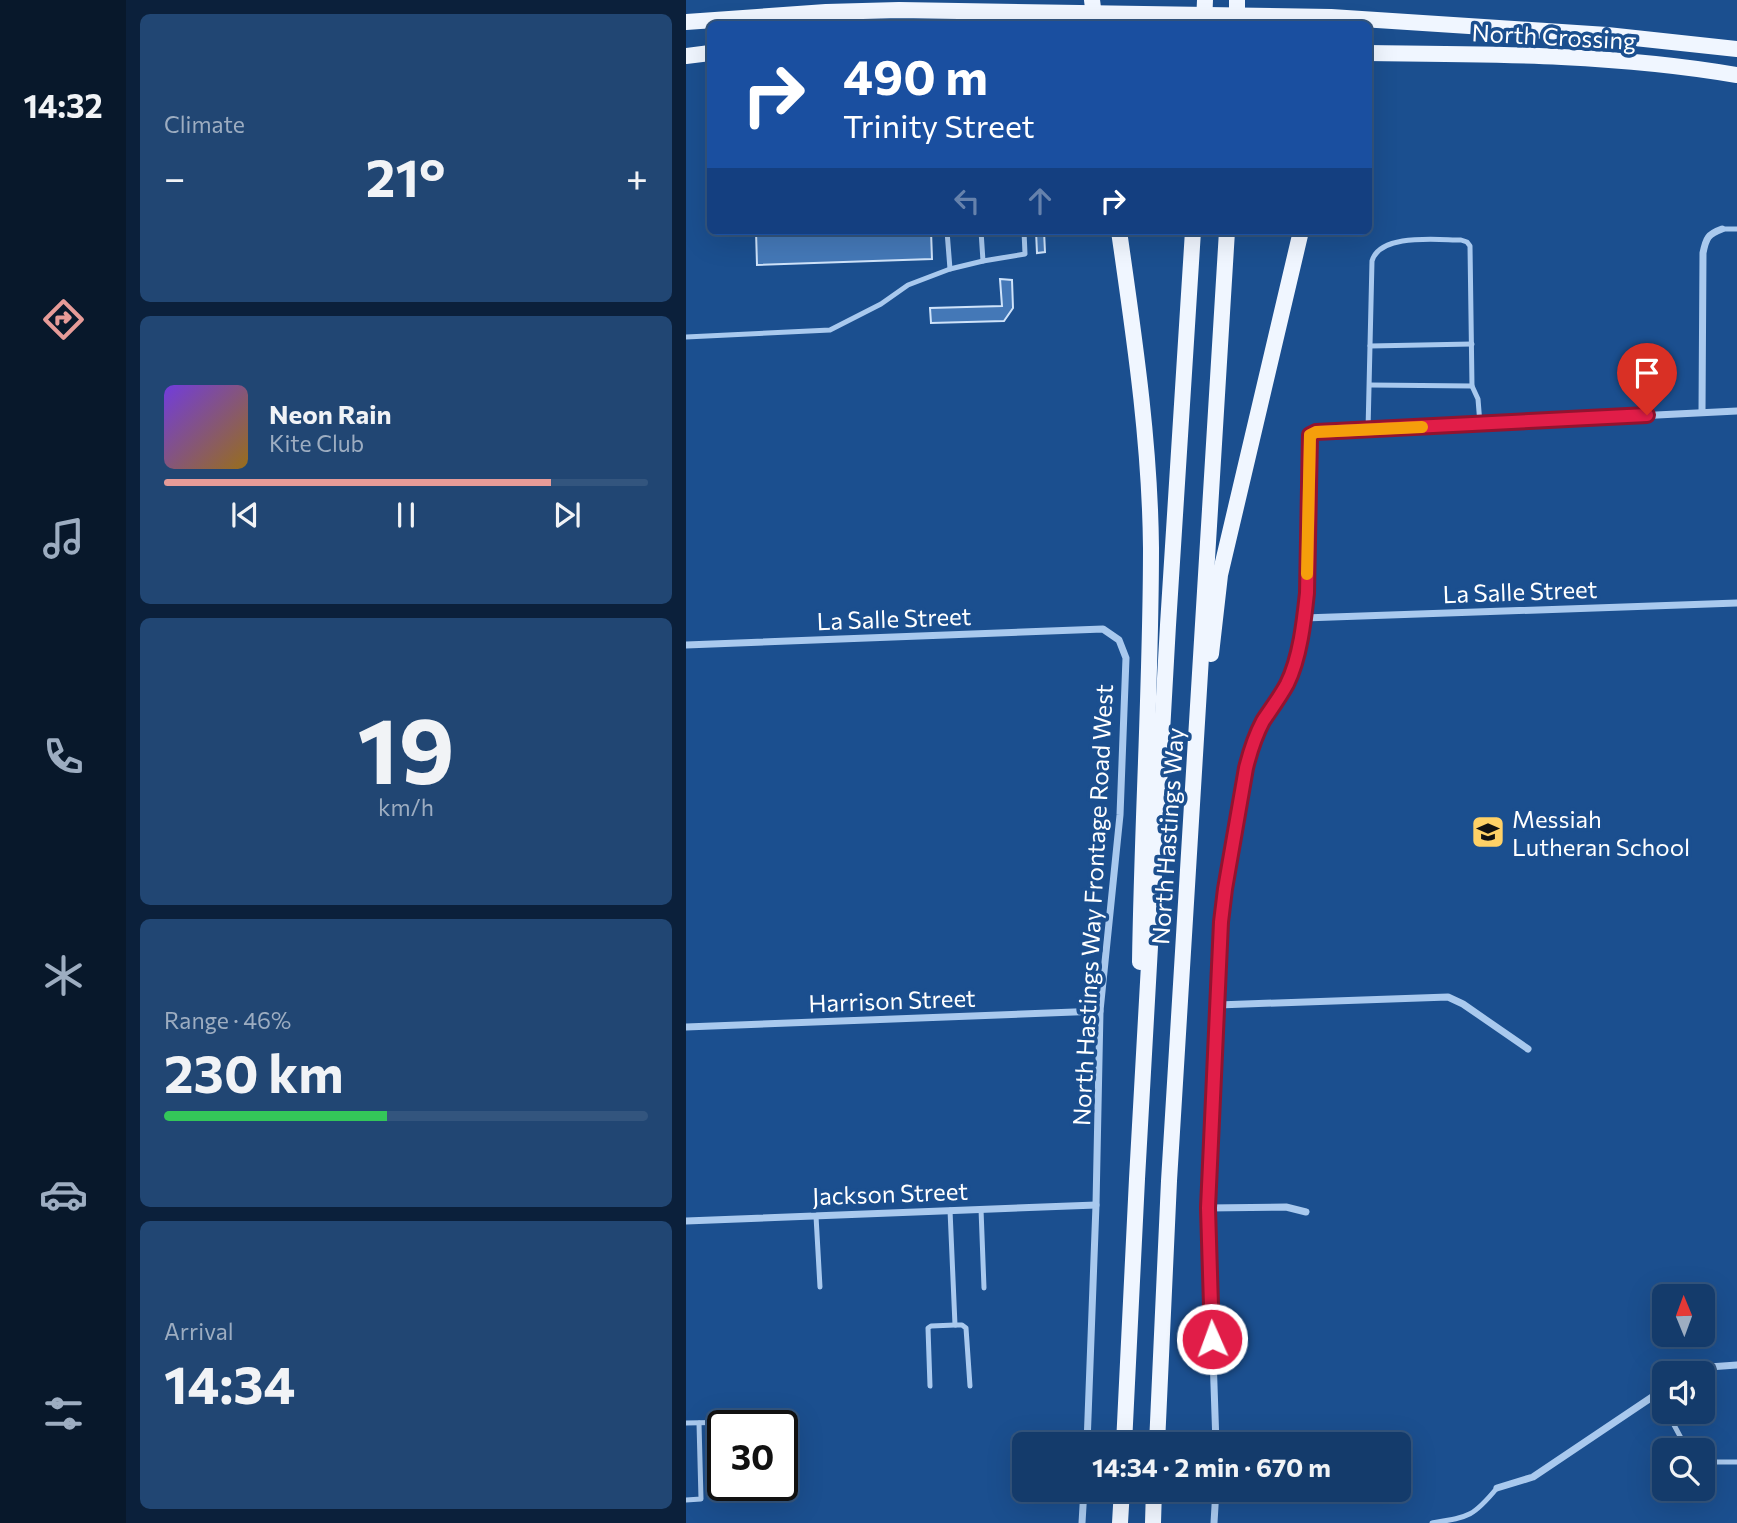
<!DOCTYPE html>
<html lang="en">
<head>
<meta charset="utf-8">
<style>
	body { margin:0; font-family:Commissioner,sans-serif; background:#214673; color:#f1f3f6; height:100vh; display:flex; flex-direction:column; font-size:26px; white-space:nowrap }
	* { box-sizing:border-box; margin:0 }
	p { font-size:23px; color:#9dadc1 }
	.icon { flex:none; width:38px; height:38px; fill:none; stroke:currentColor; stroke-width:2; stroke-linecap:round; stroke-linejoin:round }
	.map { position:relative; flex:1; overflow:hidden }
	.panel { display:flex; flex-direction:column; gap:14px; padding:14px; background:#0b203b; width:560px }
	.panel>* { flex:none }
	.top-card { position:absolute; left:21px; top:21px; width:665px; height:214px; border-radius:10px; box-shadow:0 7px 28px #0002,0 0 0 2px #33557e; background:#1a4fa0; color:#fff; overflow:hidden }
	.needle { width:46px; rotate:359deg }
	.buttons { position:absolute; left:966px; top:1284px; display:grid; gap:14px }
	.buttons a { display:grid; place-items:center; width:63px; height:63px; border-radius:10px; background:#143b6b; box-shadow:0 7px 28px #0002,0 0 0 2px #33557e; font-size:35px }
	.speed { position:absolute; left:21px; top:1410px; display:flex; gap:14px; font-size:35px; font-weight:700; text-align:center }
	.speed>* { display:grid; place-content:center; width:91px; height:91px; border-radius:50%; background:#143b6b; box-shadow:0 7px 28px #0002,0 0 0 2px #33557e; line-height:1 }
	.speed .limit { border:4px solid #111; border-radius:10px; background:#fff; color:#111 }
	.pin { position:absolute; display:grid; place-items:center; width:60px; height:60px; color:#fff; margin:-72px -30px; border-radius:50% 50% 50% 0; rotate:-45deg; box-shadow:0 0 7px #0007 }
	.pin .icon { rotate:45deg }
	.me { position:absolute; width:77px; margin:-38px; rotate:358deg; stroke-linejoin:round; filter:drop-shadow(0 0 5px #0008) }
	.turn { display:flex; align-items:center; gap:24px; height:147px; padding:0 21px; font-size:32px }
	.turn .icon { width:91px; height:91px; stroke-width:2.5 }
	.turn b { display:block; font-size:49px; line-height:60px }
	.lanes { display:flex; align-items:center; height:66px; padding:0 21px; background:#0003; justify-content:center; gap:35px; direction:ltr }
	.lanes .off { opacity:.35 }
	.big { font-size:52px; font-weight:700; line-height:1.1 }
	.panel .widget { flex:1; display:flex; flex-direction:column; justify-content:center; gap:10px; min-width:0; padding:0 24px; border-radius:10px; background:#214673 }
	.panel .dial { align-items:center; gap:0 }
	.dial b { font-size:91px; line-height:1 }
	.song { display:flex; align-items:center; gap:21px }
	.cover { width:84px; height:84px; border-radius:10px; background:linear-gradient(135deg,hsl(260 70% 55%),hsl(40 70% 35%)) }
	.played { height:7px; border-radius:4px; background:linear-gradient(90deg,#e69b98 80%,#33557e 80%) }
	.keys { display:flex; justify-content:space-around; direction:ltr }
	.heat { display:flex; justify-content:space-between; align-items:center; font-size:38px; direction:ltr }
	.charge { height:10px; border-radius:5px; background:linear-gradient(90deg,#34c759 46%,#33557e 0) }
	.trip { position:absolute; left:326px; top:1432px; width:399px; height:70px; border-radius:10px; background:#143b6b; box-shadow:0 7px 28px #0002,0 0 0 2px #33557e; font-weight:700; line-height:70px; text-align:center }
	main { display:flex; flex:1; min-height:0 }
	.menu { display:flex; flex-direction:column; width:126px; justify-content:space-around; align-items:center; background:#08182b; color:#9dadc1 }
	.menu .icon { width:49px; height:49px }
	.menu .active { color:#e69b98 }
	.menu b { font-size:32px; color:#f1f3f6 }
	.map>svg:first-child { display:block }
</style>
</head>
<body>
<main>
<nav class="menu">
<b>14:32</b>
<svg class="icon active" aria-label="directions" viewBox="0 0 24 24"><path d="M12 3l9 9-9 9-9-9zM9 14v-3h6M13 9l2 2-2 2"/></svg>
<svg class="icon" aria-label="music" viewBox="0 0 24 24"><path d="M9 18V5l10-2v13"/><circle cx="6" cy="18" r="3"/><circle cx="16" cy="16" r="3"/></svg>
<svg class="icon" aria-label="phone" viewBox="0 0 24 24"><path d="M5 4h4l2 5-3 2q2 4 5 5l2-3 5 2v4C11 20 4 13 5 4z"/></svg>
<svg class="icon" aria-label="climate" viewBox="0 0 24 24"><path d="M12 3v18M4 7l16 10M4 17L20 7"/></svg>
<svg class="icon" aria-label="car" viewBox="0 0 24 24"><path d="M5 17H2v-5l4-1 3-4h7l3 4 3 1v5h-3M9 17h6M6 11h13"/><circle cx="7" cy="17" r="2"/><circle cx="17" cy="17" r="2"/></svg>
<svg class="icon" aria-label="filters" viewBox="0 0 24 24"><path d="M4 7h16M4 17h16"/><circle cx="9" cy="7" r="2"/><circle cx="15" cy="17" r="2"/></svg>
</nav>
<section class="panel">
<div class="widget"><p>Climate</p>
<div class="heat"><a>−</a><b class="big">21°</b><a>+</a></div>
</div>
<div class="widget">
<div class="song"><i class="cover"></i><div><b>Neon Rain</b><p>Kite Club</p></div></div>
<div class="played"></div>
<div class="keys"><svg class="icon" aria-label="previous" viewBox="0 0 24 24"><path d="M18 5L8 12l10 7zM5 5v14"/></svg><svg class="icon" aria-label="pause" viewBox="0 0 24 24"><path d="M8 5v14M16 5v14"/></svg><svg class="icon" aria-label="next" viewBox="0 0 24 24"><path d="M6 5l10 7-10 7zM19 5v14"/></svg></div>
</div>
<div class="widget dial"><b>19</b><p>km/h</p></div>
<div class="widget"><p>Range · 46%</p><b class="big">230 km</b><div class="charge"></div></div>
<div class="widget"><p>Arrival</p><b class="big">14:34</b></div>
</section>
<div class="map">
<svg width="1051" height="1523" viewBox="0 0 1051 1523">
	<rect width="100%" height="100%" fill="#1b4f8f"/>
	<!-- building -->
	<g fill="#4478b7" stroke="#cfe3fa" stroke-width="2">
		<path d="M70,231H245L246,259L71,265Z"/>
		<path d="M350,231H358L359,252L351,253Z"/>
		<path d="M314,279L326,280L327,308L318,321L245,323L244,308L316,306Z"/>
	</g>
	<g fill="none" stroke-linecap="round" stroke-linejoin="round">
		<!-- service -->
		<g stroke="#a9c9ee" stroke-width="5">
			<path d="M1036,229H1051"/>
			<path d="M261,231L264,269"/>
			<path d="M295,231L297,261"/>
			<path d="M0,337L144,330L195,304L222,285L264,269L297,261L339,254L338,231"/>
			<path d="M684,346L786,344"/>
			<path d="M684,385L786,386"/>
			<path d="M682,430L686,261C694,233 751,240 775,240L781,242L784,246L786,386L792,399L794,424"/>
			<path d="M295,1209L298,1288"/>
			<path d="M264,1210L269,1325H276L280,1328L284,1386"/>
			<path d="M130,1216L134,1287"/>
			<path d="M244,1386L242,1328L245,1326L269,1325"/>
			<path d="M971,1394L978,1407"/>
			<path d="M981,1412L1002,1451"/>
			<path d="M0,1423L109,1421L111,1486"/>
			<path d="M1017,1460L1028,1462H1051"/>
			<path d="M0,1500L15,1499L13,1423"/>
			<path d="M746,1523C783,1517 787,1517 811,1488"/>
		</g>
		<!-- minor -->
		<g stroke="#a9c9ee" stroke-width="7">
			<path d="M1016,412L1017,253C1020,238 1022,234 1036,229"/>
			<path d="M618,618L1051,603"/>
			<path d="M0,645L417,629L433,640L440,658L434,815L414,1011L410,1205L401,1444"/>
			<path d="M532,1005L762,997L777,1004L842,1049"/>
			<path d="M0,1027L414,1011"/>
			<path d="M522,1208L600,1207L620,1212"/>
			<path d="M0,1221L410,1205"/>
			<path d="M1008,1374L1023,1367L1051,1365"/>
			<path d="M530,1444L522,1208L535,922L539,889L560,768C564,752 569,736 577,721C585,709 594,697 601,684C614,658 618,621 621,593L624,435L630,432L1051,411"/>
			<path d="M811,1488L847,1477L978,1389"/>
			<path d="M396,1523L398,1489"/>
			<path d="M528,1523L530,1489"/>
		</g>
		<!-- primary -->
		<g stroke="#f0f6ff" stroke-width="16">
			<path d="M406,0L409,24"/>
			<path d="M0,22L140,12L213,10L645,17L921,35L1051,49"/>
			<path d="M682,53C806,54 929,54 1051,75"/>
			<path d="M0,56L24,53"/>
			<path d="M433,231C448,336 464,441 465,548C465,686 456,824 454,962"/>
			<path d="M525,654L534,575L615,231"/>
			<path d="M438,1444L451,1179L482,625L507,231"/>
			<path d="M471,1444L483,1181L541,231"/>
			<path d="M434,1523L436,1489"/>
			<path d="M467,1523L468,1489"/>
		</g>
		<!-- primary-bridge -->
		<g stroke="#f0f6ff" stroke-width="16">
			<path d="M518,24L519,0"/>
			<path d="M551,24V0"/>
		</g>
	</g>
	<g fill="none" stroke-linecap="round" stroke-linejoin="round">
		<defs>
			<path id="route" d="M526,1339L522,1208L535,922L539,889L560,768C564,752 569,736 577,721C585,709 594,697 601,684C614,658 618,621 621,593L624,435L630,432L961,415"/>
		</defs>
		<!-- route casing -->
		<use href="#route" stroke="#92132f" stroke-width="18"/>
		<!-- route -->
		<use href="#route" stroke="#e11d48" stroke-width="12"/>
		<!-- slow -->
		<path stroke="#f59e0b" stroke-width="12" d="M621,574L624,435L630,432L736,427"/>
	</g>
	<!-- icons -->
	<defs>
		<symbol id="school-square" viewBox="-11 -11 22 22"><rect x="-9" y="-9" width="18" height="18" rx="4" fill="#ffd166" stroke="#1b4f8f"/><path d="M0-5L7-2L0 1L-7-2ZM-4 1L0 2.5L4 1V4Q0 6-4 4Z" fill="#111"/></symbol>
	</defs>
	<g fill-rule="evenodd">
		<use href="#school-square" x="783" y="813" width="38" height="38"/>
	</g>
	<g text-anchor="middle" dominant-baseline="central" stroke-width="7" stroke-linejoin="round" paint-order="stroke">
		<!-- street labels -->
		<g font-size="24" fill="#fff" stroke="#1b4f8f">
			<text transform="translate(868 36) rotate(3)">North Crossing</text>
			<text transform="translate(834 591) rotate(-2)">La Salle Street</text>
			<text transform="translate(208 618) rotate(-2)">La Salle Street</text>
			<text transform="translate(481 836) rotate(-86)">North Hastings Way</text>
			<text transform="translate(406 905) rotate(-87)">North Hastings Way Frontage Road West</text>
			<text transform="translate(206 1000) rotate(-2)">Harrison Street</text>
			<text transform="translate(204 1193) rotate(-2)">Jackson Street</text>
		</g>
		<!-- poi labels -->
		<g font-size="24" fill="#fff" stroke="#1b4f8f" text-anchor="start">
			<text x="826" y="818">Messiah<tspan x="826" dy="28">Lutheran School</tspan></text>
		</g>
	</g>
</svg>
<div class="buttons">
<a><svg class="needle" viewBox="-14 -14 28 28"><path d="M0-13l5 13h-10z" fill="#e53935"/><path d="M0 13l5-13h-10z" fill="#9dadc1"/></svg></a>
<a><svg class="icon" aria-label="sound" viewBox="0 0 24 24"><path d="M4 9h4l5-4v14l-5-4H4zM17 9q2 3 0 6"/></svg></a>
<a><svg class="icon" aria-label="search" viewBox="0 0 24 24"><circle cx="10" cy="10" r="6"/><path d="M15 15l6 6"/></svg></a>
</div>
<div class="speed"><div class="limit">30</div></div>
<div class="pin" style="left:961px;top:415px;background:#d93025"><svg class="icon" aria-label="arrive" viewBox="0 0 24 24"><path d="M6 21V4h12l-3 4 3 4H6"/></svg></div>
<svg class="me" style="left:526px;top:1339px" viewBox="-20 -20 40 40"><circle r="17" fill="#e11d48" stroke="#fff" stroke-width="3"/><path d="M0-11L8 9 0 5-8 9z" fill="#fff"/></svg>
<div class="trip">14:34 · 2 min · 670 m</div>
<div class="top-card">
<div class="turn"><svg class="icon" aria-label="right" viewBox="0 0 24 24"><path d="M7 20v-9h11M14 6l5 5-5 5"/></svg><div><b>490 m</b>Trinity Street</div></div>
<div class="lanes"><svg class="icon off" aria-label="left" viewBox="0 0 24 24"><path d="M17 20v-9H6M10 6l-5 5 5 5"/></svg><svg class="icon off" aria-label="ahead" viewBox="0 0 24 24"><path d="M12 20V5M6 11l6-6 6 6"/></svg><svg class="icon" aria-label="right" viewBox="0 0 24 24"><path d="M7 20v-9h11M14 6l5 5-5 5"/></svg></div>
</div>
</div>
</main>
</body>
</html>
